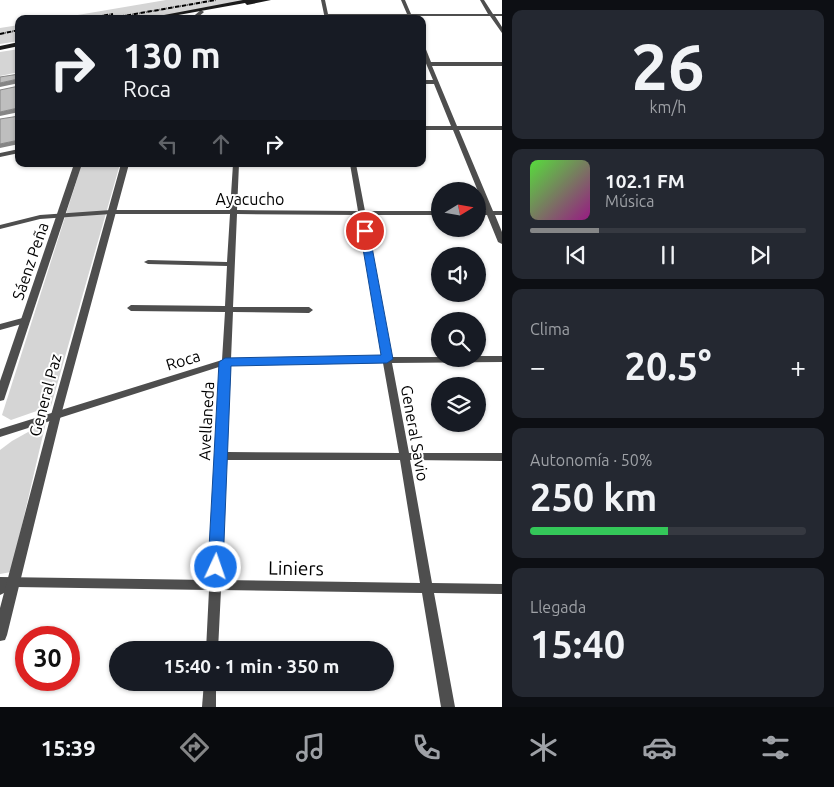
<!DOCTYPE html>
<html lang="es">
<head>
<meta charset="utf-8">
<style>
	body { margin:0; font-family:Ubuntu,sans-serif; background:#242831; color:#f1f3f6; height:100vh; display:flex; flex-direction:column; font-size:19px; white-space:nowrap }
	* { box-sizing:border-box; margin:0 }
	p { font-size:16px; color:#9ea1a6 }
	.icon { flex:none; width:28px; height:28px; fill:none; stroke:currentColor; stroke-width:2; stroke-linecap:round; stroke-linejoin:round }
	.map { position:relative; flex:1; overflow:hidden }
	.sheet { display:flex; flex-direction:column; gap:10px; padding:10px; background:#0d0f14; width:332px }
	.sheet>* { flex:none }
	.top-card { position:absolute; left:15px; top:15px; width:411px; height:152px; border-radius:10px; box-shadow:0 1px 4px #0004; background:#171b24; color:#f1f3f6; overflow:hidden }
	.needle { width:32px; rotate:79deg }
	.tools { position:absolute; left:431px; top:182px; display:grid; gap:10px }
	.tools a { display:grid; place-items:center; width:55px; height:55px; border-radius:50%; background:#171b24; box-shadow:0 1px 4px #0004; font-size:25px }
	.speed { position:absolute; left:15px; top:626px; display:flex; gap:10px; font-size:25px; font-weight:700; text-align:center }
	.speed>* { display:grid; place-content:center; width:65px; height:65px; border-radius:50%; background:#171b24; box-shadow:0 1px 4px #0004; line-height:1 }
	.speed .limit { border:8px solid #d22; background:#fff; color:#111 }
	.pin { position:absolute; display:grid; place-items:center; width:42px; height:42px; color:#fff; margin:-21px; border:2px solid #fff; border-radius:50%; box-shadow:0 1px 5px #0007 }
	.me { position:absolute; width:55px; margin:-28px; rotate:3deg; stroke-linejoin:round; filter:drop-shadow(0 0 4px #0008) }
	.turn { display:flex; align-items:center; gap:18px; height:105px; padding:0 25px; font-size:22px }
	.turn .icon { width:65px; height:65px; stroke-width:2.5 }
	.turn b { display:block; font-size:35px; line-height:42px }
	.lanes { display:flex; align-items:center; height:48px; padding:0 25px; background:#0003; justify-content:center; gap:25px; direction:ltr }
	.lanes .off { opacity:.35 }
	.big { font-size:38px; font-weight:600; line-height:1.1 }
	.sheet .widget { flex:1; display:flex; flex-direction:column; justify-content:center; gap:8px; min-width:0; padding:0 18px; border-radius:10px; background:#242831 }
	.sheet .dial { align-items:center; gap:0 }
	.dial b { font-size:65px; line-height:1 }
	.song { display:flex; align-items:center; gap:15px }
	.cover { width:60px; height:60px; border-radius:8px; background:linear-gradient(135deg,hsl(110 70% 55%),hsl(310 70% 35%)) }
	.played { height:5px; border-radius:2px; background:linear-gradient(90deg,#858687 25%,#363941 25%) }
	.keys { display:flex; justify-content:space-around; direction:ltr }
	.heat { display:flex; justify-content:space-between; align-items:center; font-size:28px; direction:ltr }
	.charge { height:8px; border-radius:4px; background:linear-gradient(90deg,#34c759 50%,#363941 0) }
	.trip { position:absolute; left:109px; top:641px; width:285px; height:50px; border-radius:25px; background:#171b24; box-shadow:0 1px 4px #0004; font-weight:600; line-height:50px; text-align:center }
	.tab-bar { display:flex; height:80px; justify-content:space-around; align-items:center; background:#090b0e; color:#9ea1a6 }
	.tab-bar .icon { width:35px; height:35px }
	.tab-bar .on { color:#858687 }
	.tab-bar b { font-size:22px; color:#f1f3f6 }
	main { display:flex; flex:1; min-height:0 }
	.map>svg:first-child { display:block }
</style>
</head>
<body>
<main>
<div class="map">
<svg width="502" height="707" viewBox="0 0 502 707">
	<rect width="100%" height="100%" fill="#fff"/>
	<!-- green -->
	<g fill="#d5d5d5">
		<path d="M166,0H252L146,19H54Z"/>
		<path d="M19,25V41L0,44V28Z"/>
		<path d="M19,49V72L0,76V52Z"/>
		<path d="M82,164H120L51,406L11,420L2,415Z"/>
		<path d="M46,422L11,572L0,574V450L12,441Z"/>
	</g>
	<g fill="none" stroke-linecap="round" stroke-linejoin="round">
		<!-- minor -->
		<g fill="#4e4e4e" fill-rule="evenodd">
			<path d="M321,0H325L328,14H407L401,0H405L411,14H488L480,0H484L493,14H502V16H495L502,27V33L490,16H413V19H409L408,16H329V19H325Z"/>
			<path d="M422,46L425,47L431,62H502V66H432L457,126H502V130H459L493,211H502V215H495L502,232V244L498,242L487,215H478V211H486L453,130H422V126H451L434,84H422V80H433L422,54Z"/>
			<path d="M19,149V153L0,157V153Z"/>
			<path d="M233,164H239L237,210L358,211L350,164H356L365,211H440V215H365L391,357H440V359H478V356H502V362L392,363L409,453H502V461L410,460L432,583L502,584V594L434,593L455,707H441L422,593L221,590L218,650H206L209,590L16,587L0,595V577L210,580L222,366L0,437V429L222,360L225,312L131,311L127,308L131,305L225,306L227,266L148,264L144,262L148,260L227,262L230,214H111L40,219L0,229V225L40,215L111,210H230ZM237,214L358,215L382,357L231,359L233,312L309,313L313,310L309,307H233ZM383,363L399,453L227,452L231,365ZM226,460H400L420,583L221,580Z"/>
			<path d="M26,317L30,320L29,322L0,330V324Z"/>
			<path d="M204,682H216V707H202Z"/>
		</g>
		<!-- tertiary -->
		<g fill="#4e4e4e" fill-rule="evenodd">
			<path d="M201,10L204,12L196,19H190Z"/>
			<path d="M74,164H82L5,397L4,400L0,401V381Z"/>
			<path d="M121,164H129L61,415L7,635L5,640L0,641V608L51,415Z"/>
		</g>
		<!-- secondary -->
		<g fill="#1b1b1b" fill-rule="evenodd">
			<path d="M243,0H271L247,5L245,3L156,19H143Z"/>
			<path d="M19,42V46L0,50V46Z"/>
		</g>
		<!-- rail -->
		<g stroke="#000" stroke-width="2" stroke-dasharray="4.5 1 0.5 1" stroke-linecap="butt">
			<path d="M83,19L113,14"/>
			<path d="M106,19L216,0"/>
			<path d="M0,34L19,30"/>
		</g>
	</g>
	<!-- shaded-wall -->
	<g fill="#858585">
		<path d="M18,79L19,83L0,87V83Z"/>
		<path d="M18,108L19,112L0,116V112Z"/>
		<path d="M19,140V144L0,148V144Z"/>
	</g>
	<!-- building -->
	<g fill="#bebebe" stroke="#858585">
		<path d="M19,74V80L18,79L0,83V77Z"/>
		<path d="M19,86V109L18,108L0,112V90Z"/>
		<path d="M19,115V140L0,144V119L19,116Z"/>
	</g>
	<!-- route -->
	<path fill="#1a73e8" stroke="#114b97" d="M365,228L369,231L393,359L387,363L231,366L223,567L221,572L216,573L211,572L208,567L219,362L225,358L381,355L360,231Z"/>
	<g text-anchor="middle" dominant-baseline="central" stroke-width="4" stroke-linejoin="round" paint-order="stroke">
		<!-- street labels -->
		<g font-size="16" fill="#000" stroke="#fff">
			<text x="250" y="199">Ayacucho</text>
			<text transform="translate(30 261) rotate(-71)">Sáenz Peña</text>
			<text transform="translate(183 360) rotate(-17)">Roca</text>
			<text transform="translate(45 395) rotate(-75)">General Paz</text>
			<text transform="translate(206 421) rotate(-87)">Avellaneda</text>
			<text transform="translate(415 433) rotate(80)">General Savio</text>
		</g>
		<!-- near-street labels -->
		<g font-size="19" fill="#000" stroke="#fff">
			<text transform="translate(296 568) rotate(1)">Liniers</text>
		</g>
	</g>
</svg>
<div class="tools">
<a><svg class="needle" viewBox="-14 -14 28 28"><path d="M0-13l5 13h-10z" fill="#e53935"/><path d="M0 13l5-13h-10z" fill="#9ea1a6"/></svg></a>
<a><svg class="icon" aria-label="sound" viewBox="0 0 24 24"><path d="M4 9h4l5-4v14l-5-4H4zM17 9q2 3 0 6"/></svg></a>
<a><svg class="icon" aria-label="search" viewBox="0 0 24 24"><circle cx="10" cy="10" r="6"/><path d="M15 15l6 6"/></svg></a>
<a><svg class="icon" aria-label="layers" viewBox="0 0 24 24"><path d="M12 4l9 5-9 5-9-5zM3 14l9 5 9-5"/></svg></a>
</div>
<div class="speed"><div class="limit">30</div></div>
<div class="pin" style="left:365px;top:231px;background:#d93025"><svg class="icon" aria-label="arrive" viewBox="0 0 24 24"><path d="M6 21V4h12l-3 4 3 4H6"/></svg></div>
<svg class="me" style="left:216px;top:567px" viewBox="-20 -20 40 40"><circle r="17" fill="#1a73e8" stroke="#fff" stroke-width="3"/><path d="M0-11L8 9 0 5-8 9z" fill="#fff"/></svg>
<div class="trip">15:40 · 1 min · 350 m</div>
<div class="top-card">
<div class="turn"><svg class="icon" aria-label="right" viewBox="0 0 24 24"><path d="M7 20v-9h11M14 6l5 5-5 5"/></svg><div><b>130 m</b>Roca</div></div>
<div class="lanes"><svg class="icon off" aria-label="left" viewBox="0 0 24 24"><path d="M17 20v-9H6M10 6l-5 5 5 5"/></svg><svg class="icon off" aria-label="ahead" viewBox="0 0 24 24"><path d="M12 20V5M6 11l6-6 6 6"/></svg><svg class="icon" aria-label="right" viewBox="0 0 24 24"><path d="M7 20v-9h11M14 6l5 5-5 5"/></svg></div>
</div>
</div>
<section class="sheet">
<div class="widget dial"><b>26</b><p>km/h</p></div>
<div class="widget">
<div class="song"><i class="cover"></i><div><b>102.1 FM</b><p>Música</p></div></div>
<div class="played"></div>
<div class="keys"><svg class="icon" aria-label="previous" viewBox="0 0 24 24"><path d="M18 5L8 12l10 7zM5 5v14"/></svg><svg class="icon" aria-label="pause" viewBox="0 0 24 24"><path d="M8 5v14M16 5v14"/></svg><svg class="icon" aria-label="next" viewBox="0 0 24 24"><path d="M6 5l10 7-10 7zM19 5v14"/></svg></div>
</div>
<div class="widget"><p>Clima</p>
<div class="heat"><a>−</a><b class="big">20.5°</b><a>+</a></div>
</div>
<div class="widget"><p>Autonomía · 50%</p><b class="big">250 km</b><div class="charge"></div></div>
<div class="widget"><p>Llegada</p><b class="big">15:40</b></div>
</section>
</main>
<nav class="tab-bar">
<b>15:39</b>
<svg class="icon on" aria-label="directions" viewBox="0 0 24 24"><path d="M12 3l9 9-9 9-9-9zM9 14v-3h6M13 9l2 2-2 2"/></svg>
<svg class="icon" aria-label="music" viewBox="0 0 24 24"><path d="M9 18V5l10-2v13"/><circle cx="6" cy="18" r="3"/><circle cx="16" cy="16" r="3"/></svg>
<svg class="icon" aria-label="phone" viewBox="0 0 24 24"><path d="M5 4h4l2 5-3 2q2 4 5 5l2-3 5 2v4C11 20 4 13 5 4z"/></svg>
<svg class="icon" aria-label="climate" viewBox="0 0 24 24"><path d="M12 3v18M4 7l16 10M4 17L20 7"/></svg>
<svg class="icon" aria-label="car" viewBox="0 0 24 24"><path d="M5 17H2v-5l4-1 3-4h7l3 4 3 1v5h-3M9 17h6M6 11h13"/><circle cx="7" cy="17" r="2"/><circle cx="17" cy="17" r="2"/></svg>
<svg class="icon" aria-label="filters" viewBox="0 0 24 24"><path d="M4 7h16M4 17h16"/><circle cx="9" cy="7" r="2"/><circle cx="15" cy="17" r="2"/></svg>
</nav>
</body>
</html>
